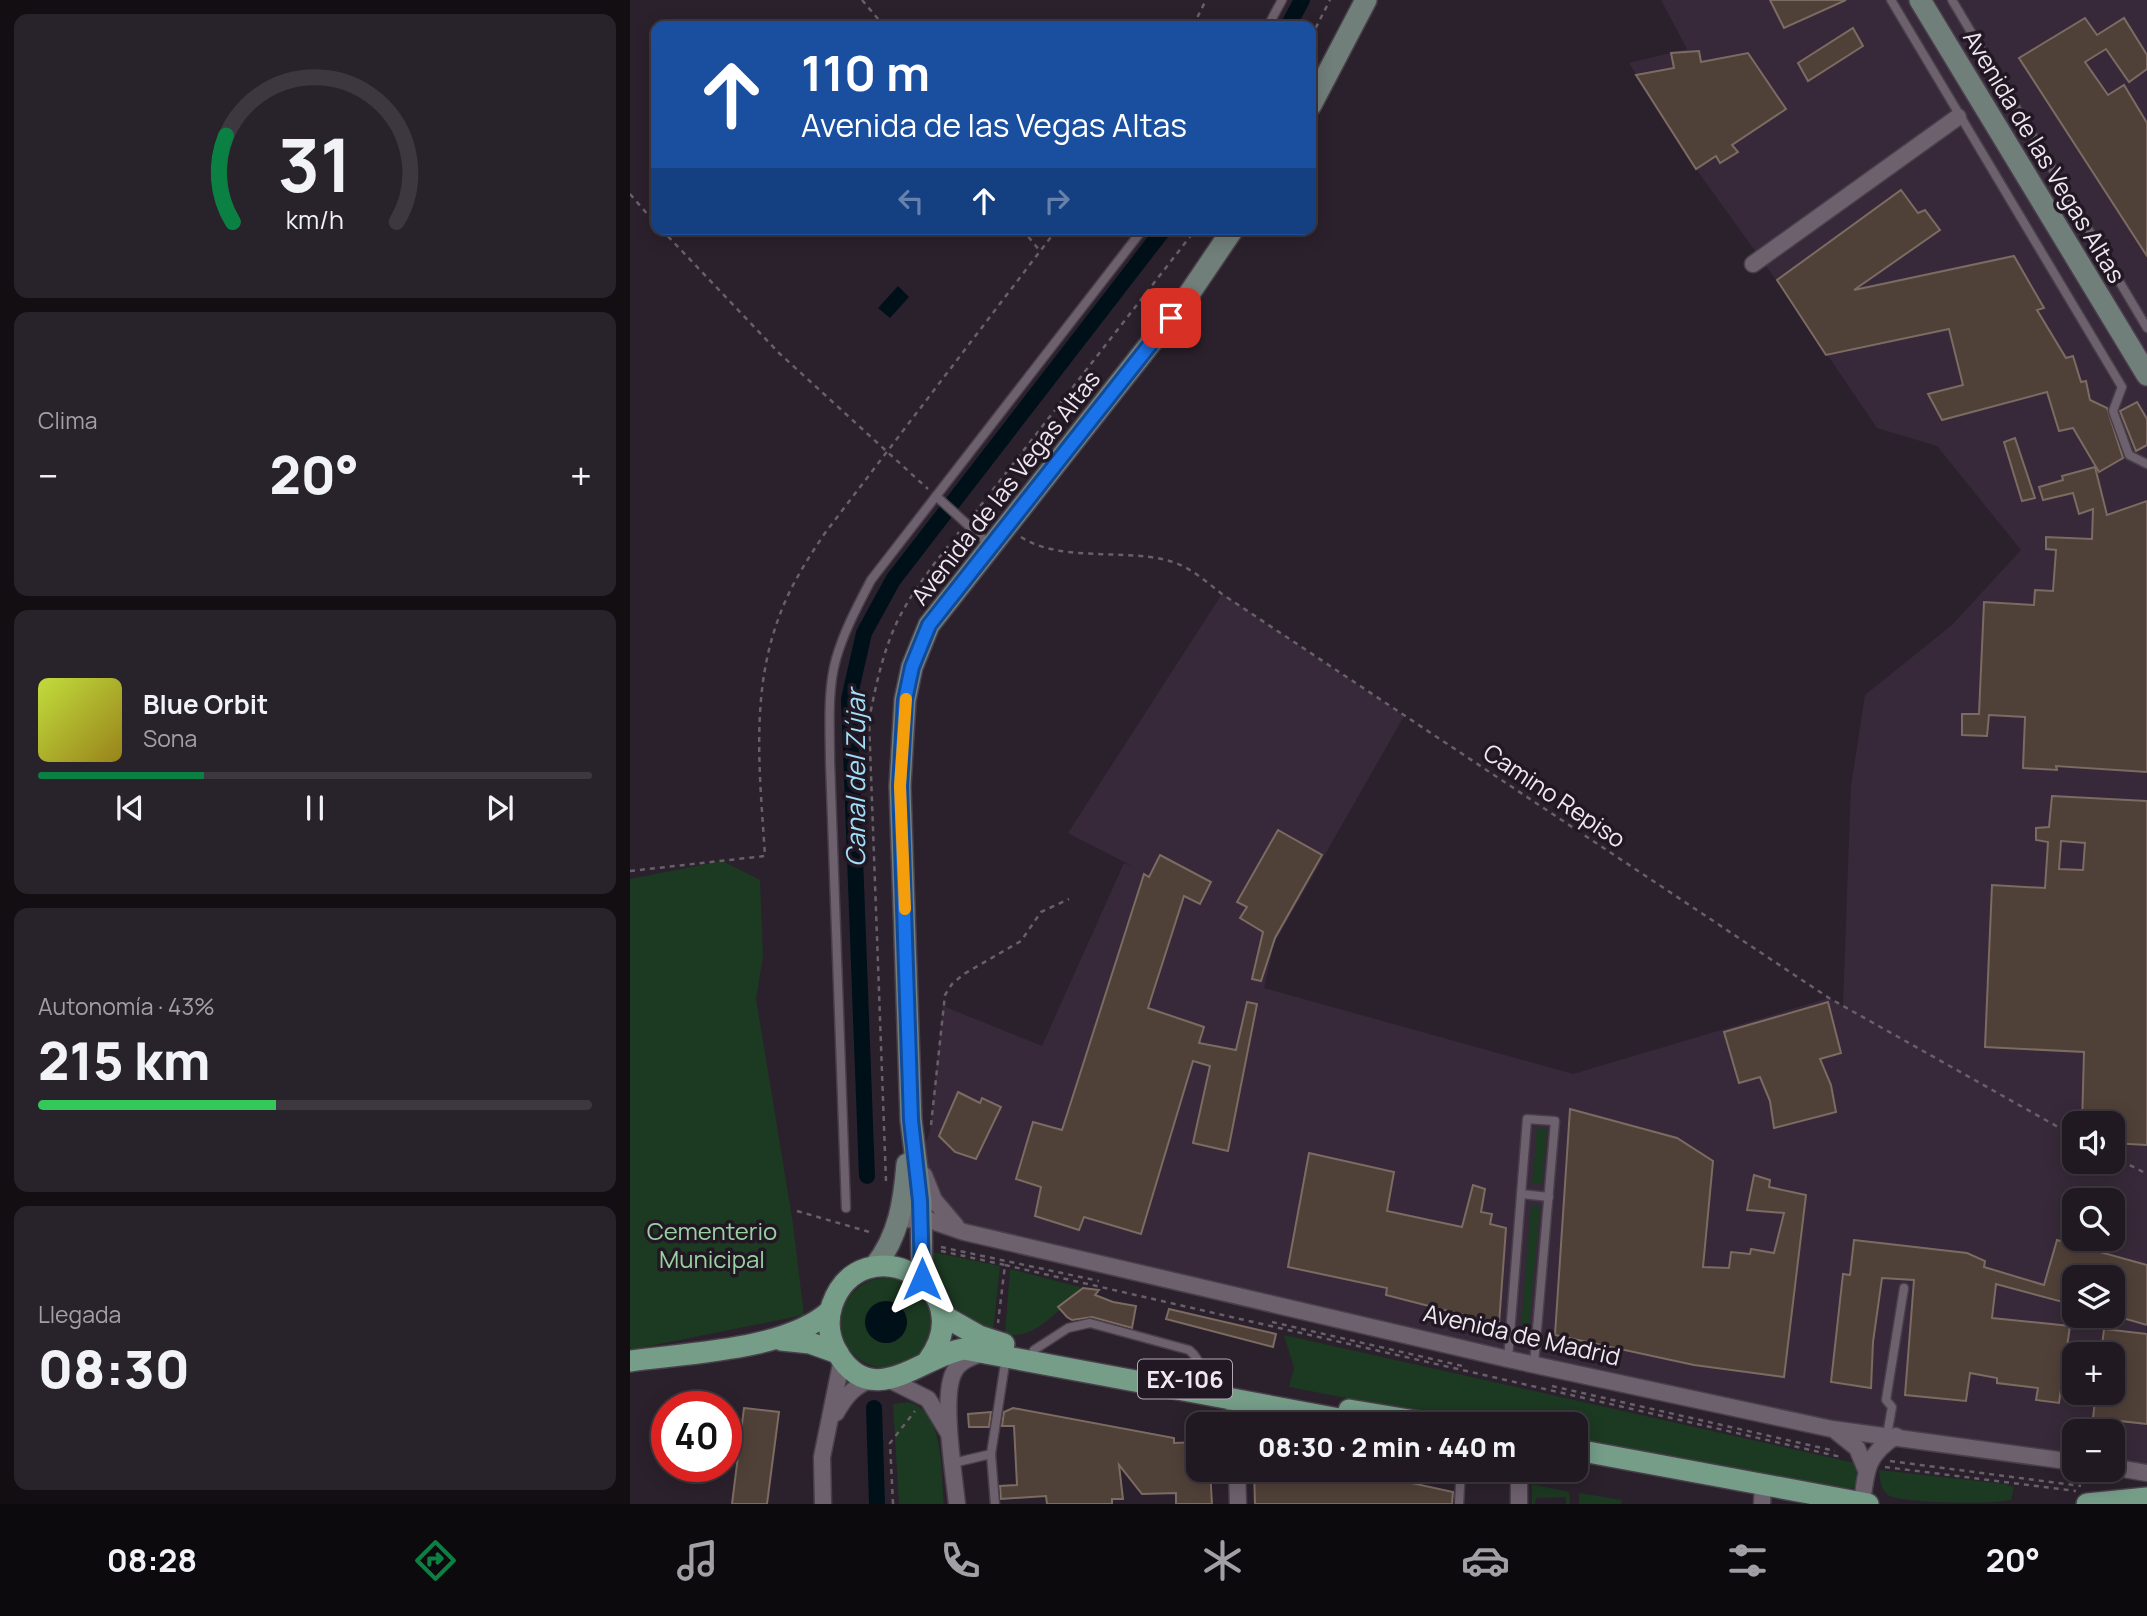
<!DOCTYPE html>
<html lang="es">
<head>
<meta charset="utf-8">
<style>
	body { margin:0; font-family:Manrope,sans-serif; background:#28222a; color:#f1f3f6; height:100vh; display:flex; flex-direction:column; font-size:26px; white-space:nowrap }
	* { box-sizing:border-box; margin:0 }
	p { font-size:23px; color:#a2a0a5 }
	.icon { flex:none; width:38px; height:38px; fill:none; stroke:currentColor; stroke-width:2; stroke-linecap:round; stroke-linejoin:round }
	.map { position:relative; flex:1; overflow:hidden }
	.drawer { display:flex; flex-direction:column; gap:14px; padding:14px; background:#120e12; width:630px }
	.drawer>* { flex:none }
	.hud { position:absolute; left:21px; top:21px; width:665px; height:214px; border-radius:14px; box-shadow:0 4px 18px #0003,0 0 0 2px #3d383f; background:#1a4fa0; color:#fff; overflow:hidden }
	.buttons { position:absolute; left:1432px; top:1111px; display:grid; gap:14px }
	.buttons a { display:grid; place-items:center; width:63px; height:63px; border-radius:14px; background:#201921; box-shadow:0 4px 18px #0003,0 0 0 2px #3d383f; font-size:35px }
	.speed { position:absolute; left:21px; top:1391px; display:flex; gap:14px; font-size:35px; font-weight:700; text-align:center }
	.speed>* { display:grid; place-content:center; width:91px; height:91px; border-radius:50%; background:#201921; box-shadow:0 4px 18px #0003,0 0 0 2px #3d383f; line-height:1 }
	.speed .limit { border:10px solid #d22; background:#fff; color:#111 }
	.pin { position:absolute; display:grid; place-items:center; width:60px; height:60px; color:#fff; margin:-30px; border-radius:14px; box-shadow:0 4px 10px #0006 }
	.me { position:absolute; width:77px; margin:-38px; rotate:0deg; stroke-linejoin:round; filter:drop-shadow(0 0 5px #0008) }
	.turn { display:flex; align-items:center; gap:24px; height:147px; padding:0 35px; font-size:32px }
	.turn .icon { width:91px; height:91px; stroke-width:2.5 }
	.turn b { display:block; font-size:49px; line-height:60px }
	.lanes { display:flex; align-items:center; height:66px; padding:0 35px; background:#0003; justify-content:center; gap:35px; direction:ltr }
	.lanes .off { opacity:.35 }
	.big { font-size:52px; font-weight:800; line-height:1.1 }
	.drawer .widget { flex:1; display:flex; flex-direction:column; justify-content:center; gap:10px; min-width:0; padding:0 24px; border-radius:14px; background:#28222a }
	.drawer .dial { align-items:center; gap:0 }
	.dial svg { height:182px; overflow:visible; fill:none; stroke:#3d383f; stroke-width:7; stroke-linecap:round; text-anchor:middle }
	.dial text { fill:#f1f3f6; stroke:none }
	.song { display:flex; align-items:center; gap:21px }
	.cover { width:84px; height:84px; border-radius:10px; background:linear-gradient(135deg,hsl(70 70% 55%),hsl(50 70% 35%)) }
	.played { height:7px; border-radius:4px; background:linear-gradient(90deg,#0b8043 30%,#3d383f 30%) }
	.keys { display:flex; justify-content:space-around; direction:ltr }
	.heat { display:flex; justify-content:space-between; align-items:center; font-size:38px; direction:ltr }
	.charge { height:10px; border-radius:5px; background:linear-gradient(90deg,#34c759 43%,#3d383f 0) }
	.trip { position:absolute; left:556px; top:1412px; width:402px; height:70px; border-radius:14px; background:#201921; box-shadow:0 4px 18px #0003,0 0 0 2px #3d383f; font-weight:800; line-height:70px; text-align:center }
	.tabs { display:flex; height:112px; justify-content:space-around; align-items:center; background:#0d0a0d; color:#a2a0a5 }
	.tabs .icon { width:49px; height:49px }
	.tabs .active { color:#0b8043 }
	.tabs b { font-size:32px; color:#f1f3f6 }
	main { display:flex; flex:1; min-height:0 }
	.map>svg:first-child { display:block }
</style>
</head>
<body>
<main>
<section class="drawer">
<div class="widget dial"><svg viewBox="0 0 100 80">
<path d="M14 69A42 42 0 1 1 86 69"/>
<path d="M14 69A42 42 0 0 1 11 31" stroke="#0b8043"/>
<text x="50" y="56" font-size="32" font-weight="700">31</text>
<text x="50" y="72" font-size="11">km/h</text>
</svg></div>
<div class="widget"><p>Clima</p>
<div class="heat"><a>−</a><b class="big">20°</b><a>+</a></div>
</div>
<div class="widget">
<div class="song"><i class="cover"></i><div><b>Blue Orbit</b><p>Sona</p></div></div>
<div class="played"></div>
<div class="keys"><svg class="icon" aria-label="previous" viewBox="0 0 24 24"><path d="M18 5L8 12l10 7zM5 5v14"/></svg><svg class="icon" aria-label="pause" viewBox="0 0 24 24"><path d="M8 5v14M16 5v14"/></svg><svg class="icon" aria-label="next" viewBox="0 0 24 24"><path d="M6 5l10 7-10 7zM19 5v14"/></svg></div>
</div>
<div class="widget"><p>Autonomía · 43%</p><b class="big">215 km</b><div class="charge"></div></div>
<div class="widget"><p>Llegada</p><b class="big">08:30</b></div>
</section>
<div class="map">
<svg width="1517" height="1504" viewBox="0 0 1517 1504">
	<rect width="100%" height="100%" fill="#2b212c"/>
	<!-- built -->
	<path fill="#372939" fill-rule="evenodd" d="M1031,0H1517V1473L1482,1467V1432H1444V1462L1266,1436L359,1237L315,1216L291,1157L300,1131L313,1006L412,1046L494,863L504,867L438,833L592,594L774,716L644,944L634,988L943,1074L1199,998L1213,1006L1221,786L1235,695L1322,625L1391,550L1307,446L1247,428L1152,288L1066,169L999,63L1057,49ZM1444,1124H1482V1162H1444ZM1444,1200H1482V1239H1444ZM1444,1278H1482V1316H1444ZM1444,1354H1482V1393H1444Z"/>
	<!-- green -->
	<g fill="#1c3922">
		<path d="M92,861L130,880L133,957L126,998L163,1224L174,1315L0,1350V879Z"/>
		<path d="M907,1128L917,1129L912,1185L902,1183Z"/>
		<path d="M901,1205L910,1206L899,1327L891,1325Z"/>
		<path d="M297,1251L370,1266L363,1332L319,1308C312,1285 300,1276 297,1251Z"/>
		<path d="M380,1269L453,1288C430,1306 408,1341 375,1334Z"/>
		<circle cx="256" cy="1323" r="45"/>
		<path d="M654,1335L1229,1464V1486L1210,1491L947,1442V1424H852L659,1387L664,1368Z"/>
		<path d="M278,1402C315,1410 311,1474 314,1504H269L263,1404Z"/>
		<path d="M1249,1470L1375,1484L1384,1487L1381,1500C1365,1504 1272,1504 1258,1495C1250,1489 1250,1478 1249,1470Z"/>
		<path d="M902,1484L939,1492L940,1504H936V1497L906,1498L905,1504H902Z"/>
		<path d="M949,1493L992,1500L991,1504H949Z"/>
	</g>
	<!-- water -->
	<g fill="#001019">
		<path d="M268,286L279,297L260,318L248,308Z"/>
		<circle cx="256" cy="1322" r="21"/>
	</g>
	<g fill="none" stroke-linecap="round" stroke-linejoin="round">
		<!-- canal -->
		<g stroke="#001019" stroke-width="16">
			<path d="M658,26L672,0"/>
			<path d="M237,1176L219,699L234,633L263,580L534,229"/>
			<path d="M244,1408L247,1504"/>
		</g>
	</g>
	<!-- building -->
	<g fill="#504138" stroke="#7c6b62" stroke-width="2" fill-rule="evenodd">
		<path d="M1140,0H1216L1154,28Z"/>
		<path d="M1455,18L1467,35L1494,18L1517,55V69L1499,82L1476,49L1455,62L1478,95L1494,85L1517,123V256L1389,58Z"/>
		<path d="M1223,28L1233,46L1178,81L1168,63Z"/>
		<path d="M1069,51L1071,62L1118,53L1156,109L1102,145L1108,152L1090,163L1086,156L1066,169L1006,75L1044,68L1041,53Z"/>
		<path d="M1271,190L1288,213L1295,210L1310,230L1224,290L1384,256L1414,308L1407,310L1436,358L1443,356L1451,382L1456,381L1460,400L1477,408L1493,458L1469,472L1443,428L1429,431L1417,392L1312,420L1298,394L1333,385L1319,329L1196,355L1147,280Z"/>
		<path d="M1507,402L1517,419V445L1506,451L1490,411Z"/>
		<path d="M1385,438L1405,498L1392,501L1374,442Z"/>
		<path d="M1465,467L1477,515L1517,501V772L1426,766L1427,770L1393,768L1395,717L1359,715L1357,736L1332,735V714H1349L1354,602L1404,605L1405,590L1423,591L1426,550L1416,549V537L1462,539L1463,509L1449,514L1443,493L1413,500L1409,487L1433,480L1432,476Z"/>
		<path d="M1422,796L1517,801V1145L1482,1143V1124H1452L1454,1052L1355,1047L1362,885L1415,888L1418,842L1406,840V828L1419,827ZM1431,841L1455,843L1453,870L1429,869Z"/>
		<path d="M648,830L692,855L645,938L631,981L622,979L633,932L610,918L617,907L607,902Z"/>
		<path d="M530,855L581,882L570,904L554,896L518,1008L574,1027L569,1043L606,1050L617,1002L627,1004L598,1151L563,1143L580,1066L563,1061L511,1234L454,1217L449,1230L405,1216L411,1187L386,1179L403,1122L432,1130L514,874L519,877Z"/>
		<path d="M1198,1002L1211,1053L1190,1059L1201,1085L1206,1112L1144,1128L1140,1101L1130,1077L1109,1083L1094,1032Z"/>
		<path d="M328,1092L350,1103L352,1098L371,1107L346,1159L325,1152L309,1136Z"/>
		<path d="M940,1109L1047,1138L1083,1161L1073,1267L1099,1268L1101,1252L1120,1254L1121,1249L1144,1253L1154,1213L1117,1210L1124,1175L1140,1180L1139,1187L1176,1195L1154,1377L1064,1365L925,1335Z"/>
		<path d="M679,1153L764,1172L757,1211L832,1227L843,1185L855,1189L851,1212L862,1214L860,1224L876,1228L869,1324L756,1295L757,1288L658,1267Z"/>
		<path d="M1224,1240L1337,1253L1355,1261L1354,1267L1414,1285L1427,1240L1517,1265V1325L1482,1315V1278H1444V1305L1366,1284L1362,1318L1440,1326L1429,1403L1406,1400L1408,1388L1367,1383V1378L1340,1373L1336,1401L1275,1395L1284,1280L1252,1278L1243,1342L1241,1388L1201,1382L1213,1274L1220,1275Z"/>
		<path d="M453,1288L469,1290L465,1295L483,1302L506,1306L502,1328L462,1317L442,1320L437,1317L428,1307Z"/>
		<path d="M539,1309L646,1334L643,1347L536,1319Z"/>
		<path d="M1474,1329L1517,1334V1424L1463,1418L1466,1393H1482V1354H1471Z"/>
		<path d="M114,1408L149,1412L137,1504H102Z"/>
		<path d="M383,1408L544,1438V1443L569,1442V1470H580L582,1504H546V1493L512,1494L489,1465L493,1499H482V1504H417L416,1496L371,1499L370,1486L387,1485L384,1426H372L374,1412Z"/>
		<path d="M361,1412L359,1427H339L338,1414Z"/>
		<path d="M624,1470H722L823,1492L822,1504H625Z"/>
	</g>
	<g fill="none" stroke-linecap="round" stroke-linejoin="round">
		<defs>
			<g id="lane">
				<path d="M1261,0L1492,387L1483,411L1499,455L1517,464"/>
				<path d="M1322,0L1517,328"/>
				<path d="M638,26L652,0"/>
				<path d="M306,496L361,546"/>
				<path d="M891,1194L919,1197"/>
				<path d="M216,1208L200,762C200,729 197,691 206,659C214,631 228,605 241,580L513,229"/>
				<path d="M404,1350L438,1328L460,1323L559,1350C573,1361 571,1374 566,1390"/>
				<path d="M878,1359L897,1119L925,1121L904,1364"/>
				<path d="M1257,1435L1262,1407L1256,1400L1274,1288"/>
				<path d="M361,1454L365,1504"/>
				<path d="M323,1463L361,1454L376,1357"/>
				<path d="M829,1504L831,1470"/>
			</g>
			<g id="street">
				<path d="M1123,264L1328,117"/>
				<path d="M294,1175L304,1200L326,1226"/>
				<path d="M269,1219L299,1220L334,1232L878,1359L1202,1429L1444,1462"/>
				<path d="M258,1379L298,1399L318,1432"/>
				<path d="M604,1400L605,1424"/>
				<path d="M206,1413C216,1395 225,1385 245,1378"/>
				<path d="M1207,1432L1227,1448L1236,1470"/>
				<path d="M1482,1467L1517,1473"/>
				<path d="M607,1470L608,1504"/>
				<path d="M889,1470V1504"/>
				<path d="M193,1504L192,1457L212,1359"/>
				<path d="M327,1504C324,1475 311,1396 324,1372C330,1360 344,1356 356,1352"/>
				<path d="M1132,1504L1133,1485"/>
				<path d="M1232,1504C1236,1471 1236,1455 1266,1436"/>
			</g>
			<g id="secondary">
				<path d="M1290,0L1517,375"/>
				<path d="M681,105L736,0"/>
				<path d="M245,1266C269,1236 274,1201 277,1164"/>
				<path d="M292,1279L291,1201L281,1120L270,786L275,700L282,667L299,625L557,297L603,229"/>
			</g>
			<g id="primary">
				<path d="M312,1315L349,1336L374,1344"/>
				<path d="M151,1340L180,1343L208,1353"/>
				<path d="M0,1361C58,1353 157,1350 200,1311"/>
				<path d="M298,1361C354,1284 231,1223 202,1305C197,1321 199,1338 207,1352C242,1413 293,1355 334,1349L736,1424"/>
				<path d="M719,1410L803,1424"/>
				<path d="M947,1450L1238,1504"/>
				<path d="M1457,1504L1517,1498"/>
			</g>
		</defs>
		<!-- lane casing -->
		<use href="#lane" stroke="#493f4a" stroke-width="11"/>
		<!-- street casing -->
		<use href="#street" stroke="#493f4a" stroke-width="19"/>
		<!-- secondary casing -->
		<use href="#secondary" stroke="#493f4a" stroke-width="24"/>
		<!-- primary casing -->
		<use href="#primary" stroke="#493f4a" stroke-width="24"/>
		<!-- path -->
		<g stroke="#685f69" stroke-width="2.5" stroke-dasharray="5 5" stroke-linecap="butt">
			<path d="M232,0L254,26"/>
			<path d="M563,26L576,0"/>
			<path d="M681,37L700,0"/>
			<path d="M0,194L26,224"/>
			<path d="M31,229L149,353L298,489"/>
			<path d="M392,229L410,251"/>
			<path d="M344,514L566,229"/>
			<path d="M391,537C429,562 492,549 536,560C558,565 574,580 592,594L1199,998L1444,1136"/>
			<path d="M0,871L135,856C130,776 120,694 149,617C160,586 177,560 195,533L427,229"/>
			<path d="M301,1125L315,995L322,984L334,974L391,941L411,912L439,899"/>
			<path d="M1482,1156L1517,1174"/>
			<path d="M256,1181L239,720C245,690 251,660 263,631C278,595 305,563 329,532"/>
			<path d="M167,1211L243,1233"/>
			<path d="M311,1247L469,1281"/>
			<path d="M311,1251L375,1265L368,1323"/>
			<path d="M375,1265L1211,1457"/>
			<path d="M642,1322L837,1367"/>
			<path d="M922,1386L1205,1451"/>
			<path d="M1260,1461L1451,1486"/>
			<path d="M1255,1467L1446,1491"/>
			<path d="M263,1504L260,1443L285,1411"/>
		</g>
		<!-- lane -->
		<use href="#lane" stroke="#6d616e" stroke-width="8"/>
		<!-- street -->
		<use href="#street" stroke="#6d616e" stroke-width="16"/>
		<!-- secondary -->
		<use href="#secondary" stroke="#717f7b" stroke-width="21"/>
		<!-- primary -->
		<use href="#primary" stroke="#759d88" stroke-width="21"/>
	</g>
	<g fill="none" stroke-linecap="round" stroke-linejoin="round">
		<defs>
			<path id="route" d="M292,1279L290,1201L281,1120L270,786L275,700L282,667L299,625L541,318"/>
		</defs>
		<!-- route casing -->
		<use href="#route" stroke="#114b97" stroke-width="18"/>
		<!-- route -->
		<use href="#route" stroke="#1a73e8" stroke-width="12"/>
		<!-- slow -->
		<path stroke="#f59e0b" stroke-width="12" d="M275,909L270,786L276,699"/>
	</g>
	<g text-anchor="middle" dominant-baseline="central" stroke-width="7" stroke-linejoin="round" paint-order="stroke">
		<!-- shield labels -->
		<rect fill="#221823" stroke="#b2aab2" stroke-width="2" x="508" y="1359.5" width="94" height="39" rx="5"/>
		<g font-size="23" font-weight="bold" fill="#efe8f0">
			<text x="555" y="1379">EX-106</text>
		</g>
		<!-- street labels -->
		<g font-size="24" fill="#efe8f0" stroke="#221823">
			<text transform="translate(1415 156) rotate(59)">Avenida de las Vegas Altas</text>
			<text transform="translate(375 487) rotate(-52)">Avenida de las Vegas Altas</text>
			<text transform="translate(925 795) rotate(34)">Camino Repiso</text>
			<text transform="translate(892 1334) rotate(13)">Avenida de Madrid</text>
		</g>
		<!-- park labels -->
		<g font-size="24" fill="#98d2a1" stroke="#221823">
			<text x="82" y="1230">Cementerio<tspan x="82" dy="28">Municipal</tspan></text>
		</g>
		<!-- water labels -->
		<g font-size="26" font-style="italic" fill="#a0def9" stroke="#221823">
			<text transform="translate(225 778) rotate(-90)">Canal del Zújar</text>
		</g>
	</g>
</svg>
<div class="buttons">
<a><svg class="icon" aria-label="sound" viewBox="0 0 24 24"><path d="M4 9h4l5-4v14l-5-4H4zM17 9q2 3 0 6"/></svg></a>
<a><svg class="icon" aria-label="search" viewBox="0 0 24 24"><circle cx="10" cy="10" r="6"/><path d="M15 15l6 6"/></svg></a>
<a><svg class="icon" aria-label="layers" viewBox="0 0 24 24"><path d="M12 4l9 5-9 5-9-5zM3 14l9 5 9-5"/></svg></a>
<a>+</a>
<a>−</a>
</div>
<div class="speed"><div class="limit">40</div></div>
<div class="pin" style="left:541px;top:318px;background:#d93025"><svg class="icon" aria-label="arrive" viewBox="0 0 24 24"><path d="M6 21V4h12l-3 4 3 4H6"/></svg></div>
<svg class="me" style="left:292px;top:1279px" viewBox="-20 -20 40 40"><path d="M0-17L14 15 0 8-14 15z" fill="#1a73e8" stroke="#fff" stroke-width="4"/></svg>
<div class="trip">08:30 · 2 min · 440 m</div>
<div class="hud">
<div class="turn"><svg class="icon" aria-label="ahead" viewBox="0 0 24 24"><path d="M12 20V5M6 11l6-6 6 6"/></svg><div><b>110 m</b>Avenida de las Vegas Altas</div></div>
<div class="lanes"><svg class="icon off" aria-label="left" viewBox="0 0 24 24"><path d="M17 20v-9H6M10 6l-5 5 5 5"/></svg><svg class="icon" aria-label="ahead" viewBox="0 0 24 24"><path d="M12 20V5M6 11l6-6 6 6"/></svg><svg class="icon off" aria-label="right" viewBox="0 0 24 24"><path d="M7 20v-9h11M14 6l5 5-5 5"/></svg></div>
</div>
</div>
</main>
<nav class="tabs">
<b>08:28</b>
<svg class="icon active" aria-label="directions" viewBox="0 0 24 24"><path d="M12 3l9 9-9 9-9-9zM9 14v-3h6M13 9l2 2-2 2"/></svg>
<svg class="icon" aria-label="music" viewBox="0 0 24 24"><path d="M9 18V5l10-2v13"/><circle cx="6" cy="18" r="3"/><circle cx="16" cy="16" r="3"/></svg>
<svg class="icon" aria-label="phone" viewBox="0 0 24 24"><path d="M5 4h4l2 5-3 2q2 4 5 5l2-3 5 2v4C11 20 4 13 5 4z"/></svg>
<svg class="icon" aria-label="climate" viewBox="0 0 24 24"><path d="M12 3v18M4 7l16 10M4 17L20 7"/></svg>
<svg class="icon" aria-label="car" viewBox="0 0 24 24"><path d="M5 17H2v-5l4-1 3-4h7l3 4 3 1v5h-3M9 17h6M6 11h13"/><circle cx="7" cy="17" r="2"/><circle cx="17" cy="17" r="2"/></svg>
<svg class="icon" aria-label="filters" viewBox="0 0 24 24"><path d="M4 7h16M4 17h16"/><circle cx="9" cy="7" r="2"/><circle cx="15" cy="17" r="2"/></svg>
<b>20°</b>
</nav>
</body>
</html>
